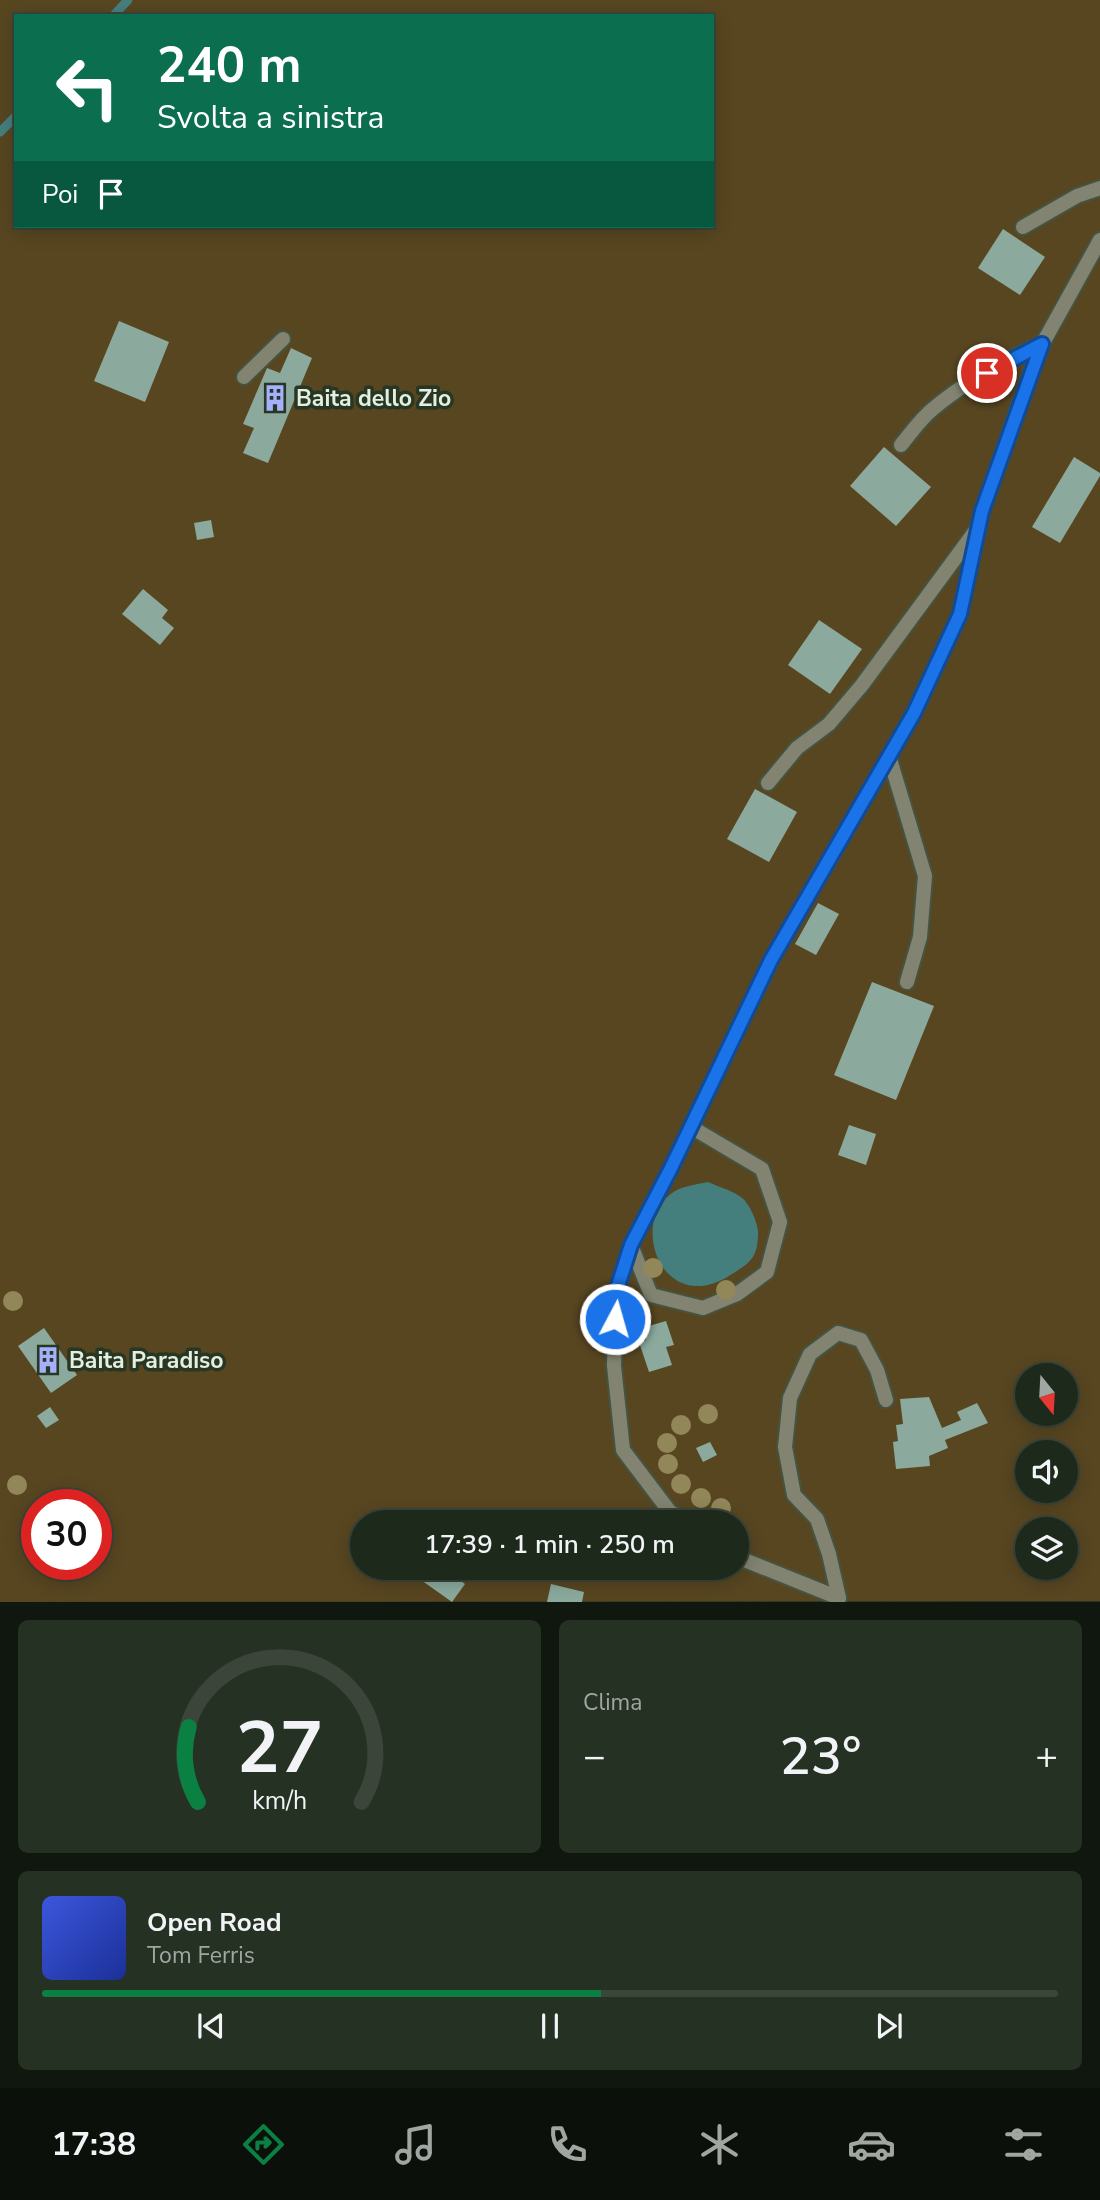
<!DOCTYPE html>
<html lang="it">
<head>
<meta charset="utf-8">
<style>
	body { margin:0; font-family:"Nunito Sans",sans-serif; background:#253123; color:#f1f3f6; height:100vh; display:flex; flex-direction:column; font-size:26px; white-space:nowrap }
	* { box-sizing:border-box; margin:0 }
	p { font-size:23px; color:#a0a6a2 }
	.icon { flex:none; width:38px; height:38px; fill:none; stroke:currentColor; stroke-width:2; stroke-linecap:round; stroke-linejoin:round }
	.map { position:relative; height:1602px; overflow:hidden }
	.panel { display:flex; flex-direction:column; gap:18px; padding:18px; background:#10170e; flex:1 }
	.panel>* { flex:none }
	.banner { position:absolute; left:14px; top:14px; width:700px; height:214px; border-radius:0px; box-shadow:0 4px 18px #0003,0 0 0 2px #3b4539; background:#0b6e4f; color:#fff; overflow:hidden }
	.needle { width:46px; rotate:162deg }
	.controls { position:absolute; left:1015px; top:1363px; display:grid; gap:14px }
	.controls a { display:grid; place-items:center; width:63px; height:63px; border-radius:50%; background:#1d291a; box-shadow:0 4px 18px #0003,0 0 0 2px #3b4539; font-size:35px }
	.speed { position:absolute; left:21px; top:1489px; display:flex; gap:14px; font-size:35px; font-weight:700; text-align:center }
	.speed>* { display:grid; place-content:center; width:91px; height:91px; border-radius:50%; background:#1d291a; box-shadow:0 4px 18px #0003,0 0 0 2px #3b4539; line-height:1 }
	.speed .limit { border:10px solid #d22; background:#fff; color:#111 }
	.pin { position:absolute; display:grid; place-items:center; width:60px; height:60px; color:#fff; margin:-30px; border:4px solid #fff; border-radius:50%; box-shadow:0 2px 7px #0007 }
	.me { position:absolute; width:77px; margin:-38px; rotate:6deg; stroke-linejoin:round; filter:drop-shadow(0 0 5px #0008) }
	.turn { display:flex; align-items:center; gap:24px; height:147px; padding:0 28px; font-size:32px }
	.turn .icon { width:91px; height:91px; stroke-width:2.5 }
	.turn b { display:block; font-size:49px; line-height:60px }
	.then { display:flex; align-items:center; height:66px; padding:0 28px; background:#0003; gap:14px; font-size:26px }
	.big { font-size:52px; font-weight:600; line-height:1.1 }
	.panel .card { flex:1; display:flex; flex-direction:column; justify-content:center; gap:10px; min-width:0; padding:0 24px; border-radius:10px; background:#253123 }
	.panel .dial { align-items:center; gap:0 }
	.dial svg { height:182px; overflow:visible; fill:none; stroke:#3b4539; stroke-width:7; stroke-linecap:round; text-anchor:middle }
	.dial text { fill:#f1f3f6; stroke:none }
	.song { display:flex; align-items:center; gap:21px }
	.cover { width:84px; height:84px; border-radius:10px; background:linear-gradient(135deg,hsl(230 70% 55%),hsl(230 70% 35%)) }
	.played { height:7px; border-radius:4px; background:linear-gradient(90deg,#0b8043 55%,#3b4539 55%) }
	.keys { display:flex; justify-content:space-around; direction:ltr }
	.heat { display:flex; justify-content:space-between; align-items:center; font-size:38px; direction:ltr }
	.panel .tiles { flex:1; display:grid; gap:18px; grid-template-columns:1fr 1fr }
	.card:last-child { grid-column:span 2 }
	.trip { position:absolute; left:350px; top:1510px; width:399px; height:70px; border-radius:35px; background:#1d291a; box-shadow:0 4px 18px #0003,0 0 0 2px #3b4539; font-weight:600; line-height:70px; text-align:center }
	.dock { display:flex; height:112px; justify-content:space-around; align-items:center; background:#0c100a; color:#a0a6a2 }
	.dock .icon { width:49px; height:49px }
	.dock .active { color:#0b8043 }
	.dock b { font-size:32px; color:#f1f3f6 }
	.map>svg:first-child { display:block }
</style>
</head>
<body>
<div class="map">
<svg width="1100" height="1602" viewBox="0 0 1100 1602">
	<rect width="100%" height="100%" fill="#273723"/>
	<!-- green -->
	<path fill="#584621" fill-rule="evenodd" d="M0,0H1100V1601L0,1602ZM16,16H712V226H16ZM1027,1376H1066V1414H1027ZM1027,1452H1066V1491H1027ZM37,1505H96V1564H37ZM362,1522H737V1568H362ZM1027,1530H1066V1568H1027Z"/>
	<!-- water -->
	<path fill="#447f7e" d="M708,1182C719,1187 734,1191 742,1198C749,1203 758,1223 758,1232C758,1256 752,1262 732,1274C662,1321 625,1218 677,1190C685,1186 699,1184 708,1182Z"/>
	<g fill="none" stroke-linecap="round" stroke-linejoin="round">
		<!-- stream -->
		<g stroke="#447f7e" stroke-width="9">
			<path d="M113,16L128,0"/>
			<path d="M0,132L16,116"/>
		</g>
	</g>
	<!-- building -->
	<g fill="#8baa9d">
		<path d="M1003,229L1045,257L1020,295L978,268Z"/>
		<path d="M119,321L169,342L145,402L94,381Z"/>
		<path d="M291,348L312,358L268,463L243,453L254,428L243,424L267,368L280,373Z"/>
		<path d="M884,447L931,487L896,526L850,486Z"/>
		<path d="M1074,457L1100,473V476L1060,543L1032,527Z"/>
		<path d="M211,520L214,537L197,540L194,523Z"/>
		<path d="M143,589L168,610L162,618L174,628L160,645L122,614Z"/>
		<path d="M819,620L862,649L830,694L788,665Z"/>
		<path d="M755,789L797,812L769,862L727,839Z"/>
		<path d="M818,903L839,914L816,955L795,944Z"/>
		<path d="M872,982L934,1006L896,1100L834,1075Z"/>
		<path d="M849,1125L876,1134L866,1165L838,1155Z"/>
		<path d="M666,1321L674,1345L666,1347L672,1365L649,1372L639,1342L646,1340L642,1328Z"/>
		<path d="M44,1328L77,1375L51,1393L18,1346Z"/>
		<path d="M929,1397L942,1428L961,1420L957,1412L977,1403L988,1423L945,1440L948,1448L929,1456L930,1466L896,1469L893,1442L898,1441L896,1425L903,1424L900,1399Z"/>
		<path d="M50,1407L59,1420L46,1428L37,1416Z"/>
		<path d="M710,1442L717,1455L703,1462L696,1448Z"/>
		<path d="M430,1568H443L465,1584L452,1602L421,1580Z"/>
		<path d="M551,1584L584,1592L582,1602H547Z"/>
	</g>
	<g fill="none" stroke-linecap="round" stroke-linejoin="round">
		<defs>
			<g id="lane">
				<path d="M1023,227L1077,196L1100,188"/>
				<path d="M244,377L283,339"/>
				<path d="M901,445C911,433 921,418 934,408C966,381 1004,361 1042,344"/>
				<path d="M889,756L925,876L920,937L907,982"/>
				<path d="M768,783L797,748L829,724L862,685L979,526"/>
				<path d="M839,1598L829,1554L817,1519L794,1495L785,1447L790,1398L810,1354L838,1333L861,1340L877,1370L886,1400"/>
			</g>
			<g id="street">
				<path d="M691,1127L762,1169L780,1222L767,1272L737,1294L703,1308L651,1295L631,1245L671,1168L771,960L914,713L960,614L982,511L1038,352L1100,240"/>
				<path d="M631,1245L616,1295L614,1366L623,1450L670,1512L686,1522"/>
				<path d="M737,1557L839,1598"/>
			</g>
		</defs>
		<!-- lane casing -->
		<use href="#lane" stroke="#455441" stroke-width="18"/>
		<!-- street casing -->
		<use href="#street" stroke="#455441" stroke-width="18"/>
		<!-- lane -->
		<use href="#lane" stroke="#828471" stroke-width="14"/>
		<!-- street -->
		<use href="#street" stroke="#828471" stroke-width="14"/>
	</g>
	<!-- trees -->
	<g fill="#928759">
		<circle cx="653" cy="1268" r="10"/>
		<circle cx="726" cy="1290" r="10"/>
		<circle cx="13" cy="1301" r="10"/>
		<circle cx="708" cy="1414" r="10"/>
		<circle cx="681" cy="1425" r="10"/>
		<circle cx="667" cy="1443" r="10"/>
		<circle cx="668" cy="1464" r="10"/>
		<circle cx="681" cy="1484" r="10"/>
		<circle cx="17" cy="1485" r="10"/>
		<circle cx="701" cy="1498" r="10"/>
		<circle cx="721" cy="1508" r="10"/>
	</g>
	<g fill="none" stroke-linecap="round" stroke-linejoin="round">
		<defs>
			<path id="route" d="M615,1319V1295L631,1245L671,1168L771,960L914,713L960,614L982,511L1042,344L987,373"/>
		</defs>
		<!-- route casing -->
		<use href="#route" stroke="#114b97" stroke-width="18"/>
		<!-- route -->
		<use href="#route" stroke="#1a73e8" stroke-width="12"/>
	</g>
	<!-- icons -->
	<defs>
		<symbol id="building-bare" viewBox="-9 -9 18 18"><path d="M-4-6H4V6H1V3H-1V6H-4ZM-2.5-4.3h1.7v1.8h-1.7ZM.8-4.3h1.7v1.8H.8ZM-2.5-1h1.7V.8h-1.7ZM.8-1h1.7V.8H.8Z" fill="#a5b1fc" stroke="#273723" stroke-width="2.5" paint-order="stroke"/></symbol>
	</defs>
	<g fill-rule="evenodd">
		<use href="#building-bare" x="256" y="379" width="38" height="38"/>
		<use href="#building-bare" x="29" y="1341" width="38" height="38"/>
	</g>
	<g text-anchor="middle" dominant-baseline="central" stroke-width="7" stroke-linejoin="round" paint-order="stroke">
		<!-- poi labels -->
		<g font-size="23" font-weight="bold" fill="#e4eee1" stroke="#273723" text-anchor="start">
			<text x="296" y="398">Baita dello Zio</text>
			<text x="69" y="1360">Baita Paradiso</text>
		</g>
	</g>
</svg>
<div class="controls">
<a><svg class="needle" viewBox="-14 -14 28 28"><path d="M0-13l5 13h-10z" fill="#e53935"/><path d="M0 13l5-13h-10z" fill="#a0a6a2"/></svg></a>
<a><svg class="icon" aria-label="sound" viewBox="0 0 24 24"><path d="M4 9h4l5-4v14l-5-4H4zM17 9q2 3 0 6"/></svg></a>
<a><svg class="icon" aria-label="layers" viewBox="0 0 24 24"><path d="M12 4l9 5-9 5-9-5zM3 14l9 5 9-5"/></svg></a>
</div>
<div class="speed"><div class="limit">30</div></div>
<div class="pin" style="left:987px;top:373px;background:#d93025"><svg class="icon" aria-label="arrive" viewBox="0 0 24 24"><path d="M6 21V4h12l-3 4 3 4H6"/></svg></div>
<svg class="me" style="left:615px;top:1319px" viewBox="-20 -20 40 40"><circle r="17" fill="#1a73e8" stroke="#fff" stroke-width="3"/><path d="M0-11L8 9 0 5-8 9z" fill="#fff"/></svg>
<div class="trip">17:39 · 1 min · 250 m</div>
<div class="banner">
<div class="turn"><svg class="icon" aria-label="left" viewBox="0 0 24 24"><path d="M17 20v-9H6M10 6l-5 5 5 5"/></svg><div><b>240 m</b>Svolta a sinistra</div></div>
<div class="then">Poi<svg class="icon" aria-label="arrive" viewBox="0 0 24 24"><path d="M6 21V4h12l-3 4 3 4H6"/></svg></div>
</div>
</div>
<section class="panel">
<div class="tiles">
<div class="card dial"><svg viewBox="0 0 100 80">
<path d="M14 69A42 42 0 1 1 86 69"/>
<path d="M14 69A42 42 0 0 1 10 36" stroke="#0b8043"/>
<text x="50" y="56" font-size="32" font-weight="700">27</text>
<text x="50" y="72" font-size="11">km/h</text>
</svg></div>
<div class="card"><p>Clima</p>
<div class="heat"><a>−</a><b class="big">23°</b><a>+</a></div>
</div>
<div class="card">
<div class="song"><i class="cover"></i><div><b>Open Road</b><p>Tom Ferris</p></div></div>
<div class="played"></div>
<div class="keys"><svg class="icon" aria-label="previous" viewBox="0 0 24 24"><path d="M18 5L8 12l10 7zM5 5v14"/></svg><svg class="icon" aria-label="pause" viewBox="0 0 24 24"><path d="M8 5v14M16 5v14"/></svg><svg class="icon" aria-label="next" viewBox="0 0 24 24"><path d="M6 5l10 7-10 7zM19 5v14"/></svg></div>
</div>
</div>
</section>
<nav class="dock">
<b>17:38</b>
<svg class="icon active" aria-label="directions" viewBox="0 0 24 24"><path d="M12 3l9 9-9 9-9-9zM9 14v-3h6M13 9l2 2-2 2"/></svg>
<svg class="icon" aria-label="music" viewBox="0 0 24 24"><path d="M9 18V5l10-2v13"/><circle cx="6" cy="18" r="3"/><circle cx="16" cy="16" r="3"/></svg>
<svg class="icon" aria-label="phone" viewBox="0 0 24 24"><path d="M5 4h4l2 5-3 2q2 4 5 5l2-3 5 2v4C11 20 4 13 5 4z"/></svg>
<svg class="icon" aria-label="climate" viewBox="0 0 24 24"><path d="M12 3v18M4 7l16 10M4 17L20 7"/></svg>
<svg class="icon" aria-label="car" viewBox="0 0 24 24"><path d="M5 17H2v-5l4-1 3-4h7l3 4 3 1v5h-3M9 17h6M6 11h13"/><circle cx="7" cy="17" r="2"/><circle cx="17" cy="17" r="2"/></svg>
<svg class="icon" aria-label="filters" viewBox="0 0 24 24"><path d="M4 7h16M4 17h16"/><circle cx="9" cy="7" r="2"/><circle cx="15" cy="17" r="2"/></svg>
</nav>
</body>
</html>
